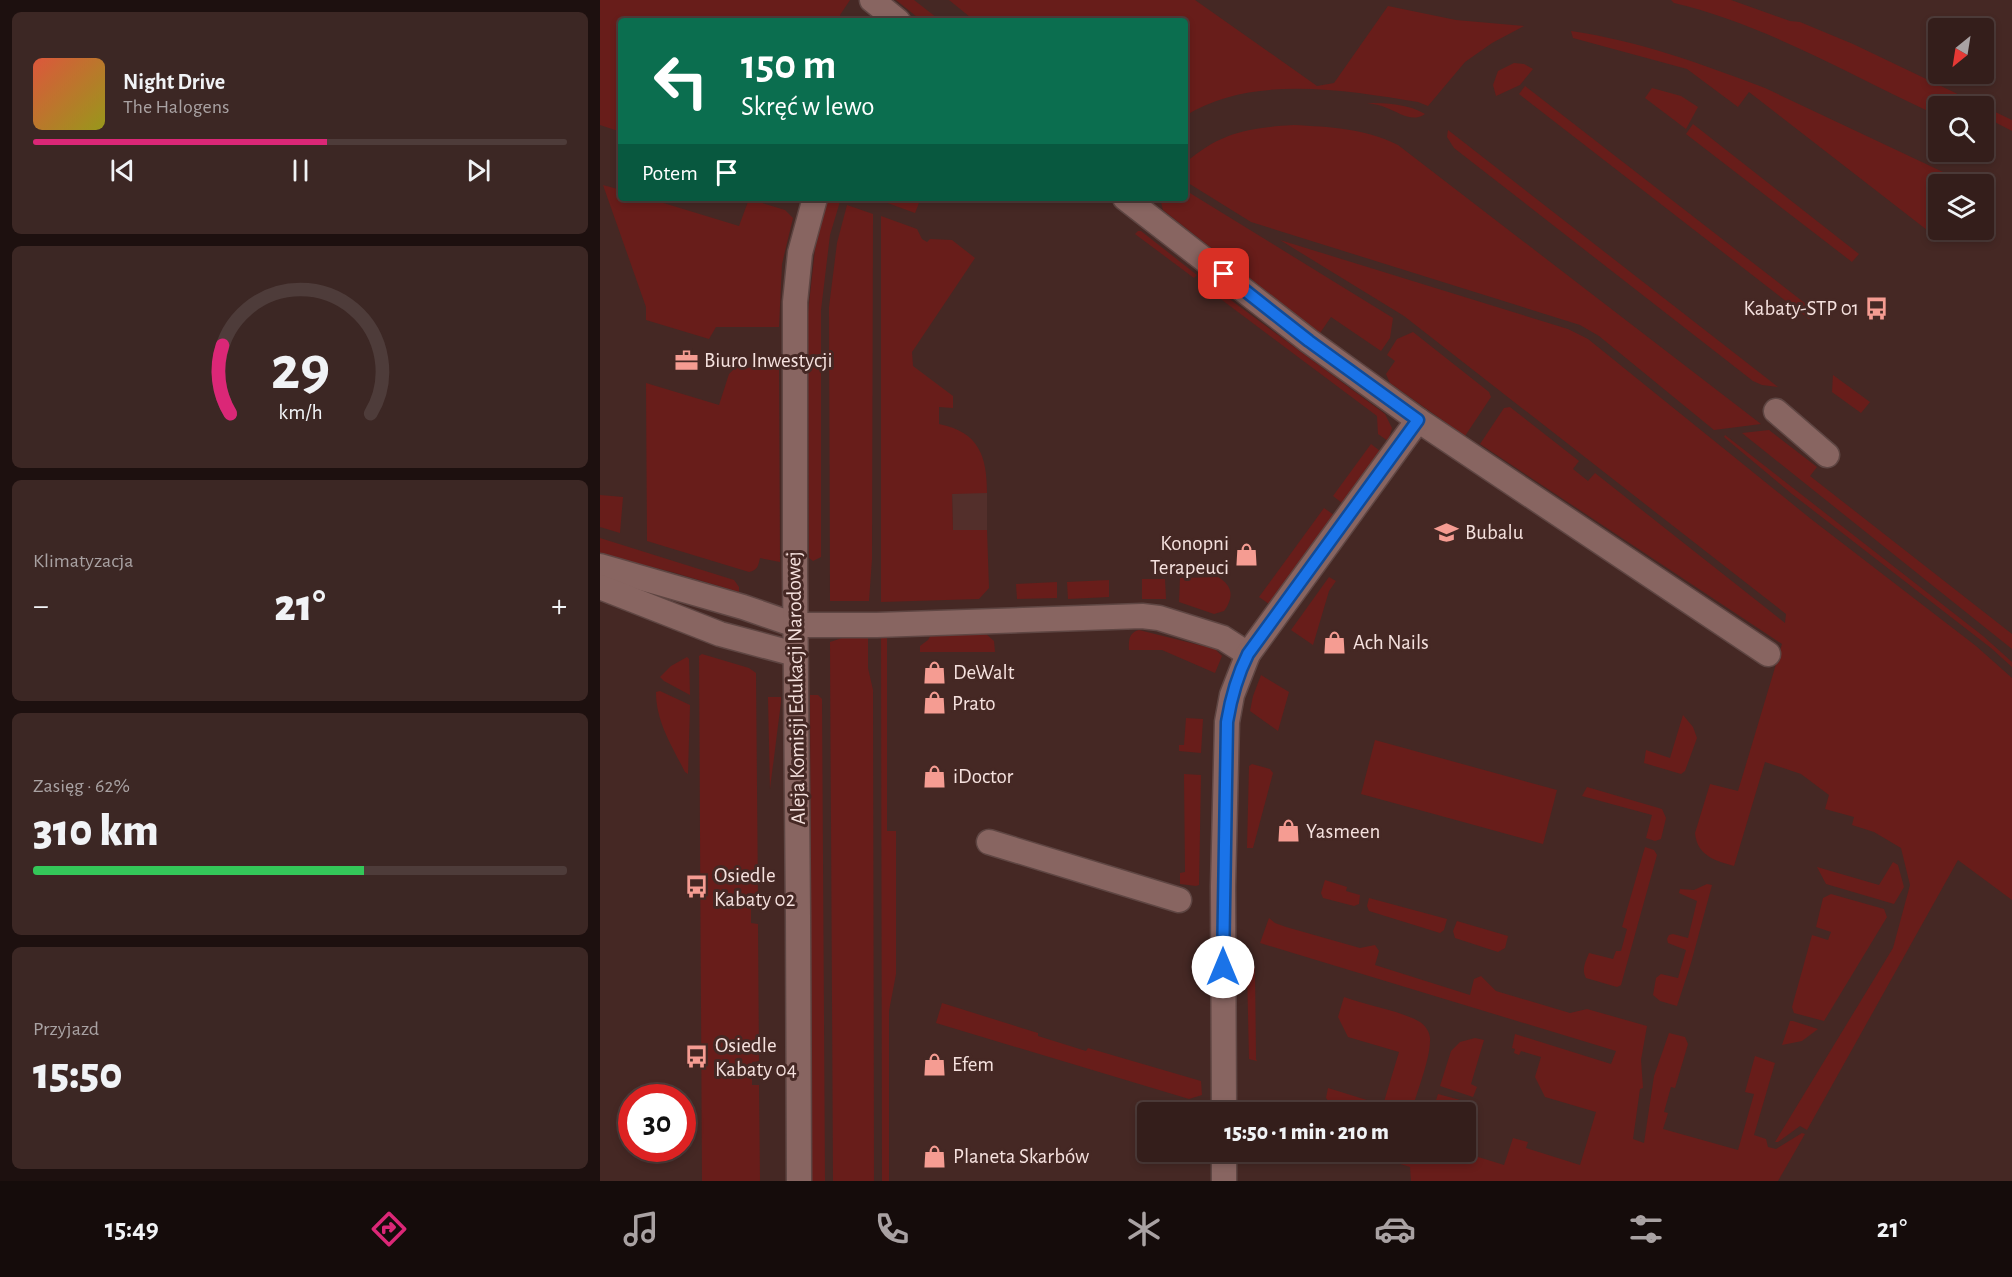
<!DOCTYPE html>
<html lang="pl">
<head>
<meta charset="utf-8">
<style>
	body { margin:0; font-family:"Alegreya Sans",sans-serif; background:#3c2724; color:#f1f3f6; height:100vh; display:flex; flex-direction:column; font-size:22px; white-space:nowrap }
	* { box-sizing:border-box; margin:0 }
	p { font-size:20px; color:#a9a2a3 }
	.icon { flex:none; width:33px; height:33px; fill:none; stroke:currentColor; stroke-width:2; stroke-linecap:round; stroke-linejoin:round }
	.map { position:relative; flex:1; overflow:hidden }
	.sheet { display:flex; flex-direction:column; gap:12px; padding:12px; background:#1d100f; width:600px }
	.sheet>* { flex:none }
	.banner { position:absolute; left:18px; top:18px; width:570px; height:183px; border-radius:6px; box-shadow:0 3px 9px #0003,0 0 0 2px #4e3c3a; background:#0b6e4f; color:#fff; overflow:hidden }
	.needle { width:39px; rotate:210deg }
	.fabs { position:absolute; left:1328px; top:18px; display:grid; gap:12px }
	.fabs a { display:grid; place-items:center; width:66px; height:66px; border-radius:6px; background:#341e1b; box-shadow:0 3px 9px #0003,0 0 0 2px #4e3c3a; font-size:30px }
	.speed { position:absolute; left:18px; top:1084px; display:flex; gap:12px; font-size:30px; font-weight:700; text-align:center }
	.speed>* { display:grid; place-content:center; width:78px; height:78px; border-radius:50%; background:#341e1b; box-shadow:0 3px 9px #0003,0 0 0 2px #4e3c3a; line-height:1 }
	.speed .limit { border:9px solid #d22; background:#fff; color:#111 }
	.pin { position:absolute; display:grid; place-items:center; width:51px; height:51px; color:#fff; margin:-26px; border-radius:12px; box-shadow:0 3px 9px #0006 }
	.me { position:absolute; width:66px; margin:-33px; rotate:0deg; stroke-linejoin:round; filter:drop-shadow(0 0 4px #0008) }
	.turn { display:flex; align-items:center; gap:21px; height:126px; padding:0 24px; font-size:27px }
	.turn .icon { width:78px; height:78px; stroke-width:2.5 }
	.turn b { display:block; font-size:42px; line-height:51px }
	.then { display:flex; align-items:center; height:57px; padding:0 24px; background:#0003; gap:12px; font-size:22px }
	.big { font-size:45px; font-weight:800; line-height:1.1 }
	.sheet .tile { flex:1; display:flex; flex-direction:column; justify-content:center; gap:9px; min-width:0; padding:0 21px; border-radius:9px; background:#3c2724 }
	.sheet .dial { align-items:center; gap:0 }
	.dial svg { height:156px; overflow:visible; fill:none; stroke:#4e3c3a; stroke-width:7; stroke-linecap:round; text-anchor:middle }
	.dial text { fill:#f1f3f6; stroke:none }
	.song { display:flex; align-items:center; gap:18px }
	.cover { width:72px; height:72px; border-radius:9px; background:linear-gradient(135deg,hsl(10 70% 55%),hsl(60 70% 35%)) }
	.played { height:6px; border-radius:3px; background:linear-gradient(90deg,#db2777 55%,#4e3c3a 55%) }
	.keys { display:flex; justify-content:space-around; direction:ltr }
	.heat { display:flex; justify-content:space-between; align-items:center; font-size:33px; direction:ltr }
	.charge { height:9px; border-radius:4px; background:linear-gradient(90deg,#34c759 62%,#4e3c3a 0) }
	.trip { position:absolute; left:537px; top:1102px; width:339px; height:60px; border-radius:6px; background:#341e1b; box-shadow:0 3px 9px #0003,0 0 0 2px #4e3c3a; font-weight:800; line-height:60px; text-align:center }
	.tab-bar { display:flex; height:96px; justify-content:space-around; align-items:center; background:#150c0b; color:#a9a2a3 }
	.tab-bar .icon { width:42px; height:42px }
	.tab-bar .on { color:#db2777 }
	.tab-bar b { font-size:27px; color:#f1f3f6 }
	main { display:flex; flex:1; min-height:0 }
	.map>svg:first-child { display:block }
</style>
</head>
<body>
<main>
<section class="sheet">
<div class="tile">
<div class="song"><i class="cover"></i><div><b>Night Drive</b><p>The Halogens</p></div></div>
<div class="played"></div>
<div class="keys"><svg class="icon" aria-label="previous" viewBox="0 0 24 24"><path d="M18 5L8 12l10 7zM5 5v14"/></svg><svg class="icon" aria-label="pause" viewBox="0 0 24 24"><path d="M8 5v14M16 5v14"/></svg><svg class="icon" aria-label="next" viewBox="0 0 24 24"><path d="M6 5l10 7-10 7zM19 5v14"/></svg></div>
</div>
<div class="tile dial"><svg viewBox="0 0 100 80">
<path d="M14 69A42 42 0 1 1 86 69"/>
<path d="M14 69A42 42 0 0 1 10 34" stroke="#db2777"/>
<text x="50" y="56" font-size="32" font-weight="700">29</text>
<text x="50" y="72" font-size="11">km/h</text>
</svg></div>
<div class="tile"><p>Klimatyzacja</p>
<div class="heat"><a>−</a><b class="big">21°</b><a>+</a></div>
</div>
<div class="tile"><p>Zasięg · 62%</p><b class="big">310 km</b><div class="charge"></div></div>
<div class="tile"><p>Przyjazd</p><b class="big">15:50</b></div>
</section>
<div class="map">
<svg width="1412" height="1181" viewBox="0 0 1412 1181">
	<rect width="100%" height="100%" fill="#452824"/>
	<!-- built -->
	<path fill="#532f2b" d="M352,493H387V530H353Z"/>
	<!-- green -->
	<g fill="#681d1a">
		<path d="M0,0H250L240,15L242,21H21V132L0,125Z"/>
		<path d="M296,0H314L341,21H322Z"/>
		<path d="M349,0H595L717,86L734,83L788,6L856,20L924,26L892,43L865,62L828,106L818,102C745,90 651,74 585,116V21H375Z"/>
		<path d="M1071,0H1131L1190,21L1200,22L1253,44L1412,120V131L1383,116V106H1363L1356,103L1347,106H1338V110L1330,112C1249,74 1161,23 1074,3Z"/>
		<path d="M971,31C1039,41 1102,64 1165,88L1360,180L1359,184H1338V230H1342L1336,237L1149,92L1138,107L1087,69L973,38Z"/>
		<path d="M914,63L924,64L933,69L920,85L896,96L893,85L898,71Z"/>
		<path d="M925,86L1215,311L1209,319L919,94Z"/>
		<path d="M1052,88L1081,96L1098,107L1086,129L1045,98Z"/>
		<path d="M767,103C786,103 809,104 825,114C812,123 800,113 787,108C780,105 773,104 767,103Z"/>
		<path d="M1093,124L1259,254L1252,262L1086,134Z"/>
		<path d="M693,125C730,127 764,128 798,145L1161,424L1114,430L999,336L980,325L651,222L585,181V163C621,132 648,128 693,125Z"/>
		<path d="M848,130L1178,387L1162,385L1153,381L854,148L847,137Z"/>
		<path d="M3,185L21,190V198H47L139,226L149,199L185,210L193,218L182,264L179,327H116L109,339L46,320V307Z"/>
		<path d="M585,190L793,318L790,338L781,351L731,317L720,333L563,210L560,198H585Z"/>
		<path d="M228,198H241L230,235L221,310V557L213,561L209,558L208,313L215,249Z"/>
		<path d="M283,198H321L315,213L282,201Z"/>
		<path d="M247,205L273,214L272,559L269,601H230L229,307L237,243Z"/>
		<path d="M281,216L317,229L322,239L327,242L330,239L352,240L375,258L312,352L313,366L353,396V408L339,407V424C379,432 387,456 387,493L352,494L353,530H387L389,588L379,599L281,602Z"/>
		<path d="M538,231H541L597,275L594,278L535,234Z"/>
		<path d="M680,240L968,329L988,339L1211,519L1376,646L1412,678V900L1358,860L1207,1130L1200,1126L1178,1142H1175L1293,948L1310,885L1301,848L1274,832L1252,825L1254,817L1225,809L1229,795L1201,774L1165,762L1134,866C1116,861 1097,856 1095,833L1110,784L1138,791L1182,644L880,444L904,408L910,407L979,461L973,469L988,481L995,473L1185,623L1186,614L804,316Z"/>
		<path d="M605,281L785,414L792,428L788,441L778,434L777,416L602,285Z"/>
		<path d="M813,332L889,392L891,397L865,436L790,383L786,374L795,361L787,355L797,339Z"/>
		<path d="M136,367L179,369L180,562L160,558C158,566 158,570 149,572L47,541L46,383L119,405L129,374Z"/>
		<path d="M1233,375L1270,402L1261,413L1232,392Z"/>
		<path d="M1169,430L1217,467L1210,476L1412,634V649L1142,433Z"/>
		<path d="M1125,435L1383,636L1412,662V667L1391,648L1192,494L1124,437Z"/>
		<path d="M771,444L780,451L742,503L733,496Z"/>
		<path d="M0,495L23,497L20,533L0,527Z"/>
		<path d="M724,508L734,515L669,604L659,597Z"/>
		<path d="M0,538L134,580L139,587V592L72,572L0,554Z"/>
		<path d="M618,577C633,586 634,597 624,611L614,614L579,602L580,578Z"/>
		<path d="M729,577L736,581L729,591L713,645L691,630Z"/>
		<path d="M542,579H565L566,599H542Z"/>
		<path d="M509,580V597L468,599L467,582Z"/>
		<path d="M457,582V598L417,599L416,584Z"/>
		<path d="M539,630L615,649L622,656L615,673L562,650H529C529,641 528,633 539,630Z"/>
		<path d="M332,633H385L394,641L395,652H320V646L328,640Z"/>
		<path d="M281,637H287V831H296V974L289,1011V1181H282Z"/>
		<path d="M242,638H268V668L273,690L274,1181H233L230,642Z"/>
		<path d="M102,654L149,668L156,673L158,899H151V923L158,924L159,1061L152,1062V1085H159L160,1181H102L99,656Z"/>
		<path d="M87,657L89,659L90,695L64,681L60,677L71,666Z"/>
		<path d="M661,675L689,692L678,731L650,711L653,696Z"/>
		<path d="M60,691L90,705L88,774L85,772C72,746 56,722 56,692Z"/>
		<path d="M210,695H218L222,699L225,1181H212Z"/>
		<path d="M168,697H181V702L170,789Z"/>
		<path d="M1083,715L1093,727L1097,738L1085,771L1081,774L1044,763L1046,750L1070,758Z"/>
		<path d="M586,718L603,719L601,753L579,751V745H584Z"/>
		<path d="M775,740L957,790L943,844L761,794Z"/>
		<path d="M652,764L670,769L673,773L653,848H647L649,766Z"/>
		<path d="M584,774L601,775L599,885L596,886L580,884V873L585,872Z"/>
		<path d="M987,787L1062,809L1066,818L1061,839L1055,841L1046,838L1052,815L982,796Z"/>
		<path d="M1045,847L1054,850L1057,855L1021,985L1017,987L986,978C981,969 986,961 989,953L1013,959L1016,951H1021L1027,929L1022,927Z"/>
		<path d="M1293,862L1298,865L1304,887L1294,904L1226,884L1217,867L1279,885Z"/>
		<path d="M725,880L747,887L746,891L760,895L759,904L754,906L723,898L721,893Z"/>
		<path d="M1107,884L1112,885L1091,963L1077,1006L1060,1001L1053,995L1056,978L1061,974L1078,978L1086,950L1068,943L1067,939L1069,935L1073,934L1088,938L1097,901L1079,893L1080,889L1094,890Z"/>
		<path d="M1231,894L1284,909L1287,917L1224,1021L1194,1013L1192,1007L1212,935L1228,940L1231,932L1216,927L1223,898Z"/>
		<path d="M769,898L847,919L844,930L840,933L769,911L767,906Z"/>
		<path d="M669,918L675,923L686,927L760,948L775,945L779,951L775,965L870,995L874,979L881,976L896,991L970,1013L987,1009L1047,1026L1041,1060L1043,1088L1040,1089L1033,1139L1044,1143L1054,1076L1069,1033L1085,1037L1088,1044L1075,1088L1071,1087L1064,1112L1068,1113L1063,1129L1138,1150L1154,1094L1145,1092L1155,1056L1175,1063L1154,1135L1166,1139L1168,1147L1176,1149L1202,1133L1205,1134L1178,1181H811L810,1167L764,1153L738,1152H808L847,1164L851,1152H862L904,1165L913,1138L928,1142L926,1148L980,1165L996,1112L945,1097L935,1077L941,1057L921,1051L919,1055L914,1053L915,1049L912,1048L915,1034L1011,1064L1016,1051L660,943Z"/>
		<path d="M857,921L908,936L905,948L898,952L855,938L853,931Z"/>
		<path d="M655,967L656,1059L657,1061L649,1059L647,970Z"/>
		<path d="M744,997C765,1005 802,1011 820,1022C826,1026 831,1034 830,1041C830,1060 816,1094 811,1113C788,1113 739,1118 726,1098L728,1088L783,1105L799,1052L748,1037L738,1017Z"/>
		<path d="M342,1003L438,1033V1036L486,1051L488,1048L601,1081L602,1095L589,1099L336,1023Z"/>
		<path d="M1190,1021H1193L1218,1029L1202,1041L1182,1045Z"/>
		<path d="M875,1038L884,1040L871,1084L877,1087L873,1097L840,1086L851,1051L860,1042Z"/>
		<path d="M838,1094L871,1103L866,1122V1113H832Z"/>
		<path d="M701,1152H718L748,1162H727L701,1155Z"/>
	</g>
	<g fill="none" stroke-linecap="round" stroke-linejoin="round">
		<defs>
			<g id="street">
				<path d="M272,0L298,21"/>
				<path d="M525,198L709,341L818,420L1168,654"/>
				<path d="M1176,411L1227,455"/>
				<path d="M0,566L143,607L195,625H277L542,616L559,618L623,638L648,654"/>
				<path d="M0,587L120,634L195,654"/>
				<path d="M389,842L579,900"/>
				<path d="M624,1113L623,887L627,722L632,695L648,654L818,420"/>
				<path d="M624,1152V1181"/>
				<path d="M199,1181L198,915L195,572V302L200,253L215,198"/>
			</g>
		</defs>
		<!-- street casing -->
		<use href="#street" stroke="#5f4643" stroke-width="27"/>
		<!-- street -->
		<use href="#street" stroke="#886561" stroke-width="24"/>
	</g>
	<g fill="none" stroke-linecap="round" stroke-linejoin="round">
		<defs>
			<path id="route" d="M623,967L627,722C631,698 637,676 648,654L818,420L709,341L624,274"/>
		</defs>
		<!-- route casing -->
		<use href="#route" stroke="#114b97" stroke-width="15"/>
		<!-- route -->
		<use href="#route" stroke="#1a73e8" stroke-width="10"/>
	</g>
	<!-- icons -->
	<defs>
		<symbol id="bus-bare" viewBox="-9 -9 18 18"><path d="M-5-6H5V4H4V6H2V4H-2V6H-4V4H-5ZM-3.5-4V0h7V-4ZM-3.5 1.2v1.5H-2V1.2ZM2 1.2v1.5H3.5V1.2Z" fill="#f59c92" stroke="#452824" stroke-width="2.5" paint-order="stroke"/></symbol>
		<symbol id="office-bare" viewBox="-9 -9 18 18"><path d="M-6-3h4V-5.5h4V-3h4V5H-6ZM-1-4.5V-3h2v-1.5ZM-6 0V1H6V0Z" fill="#f59c92" stroke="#452824" stroke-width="2.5" paint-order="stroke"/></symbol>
		<symbol id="school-bare" viewBox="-9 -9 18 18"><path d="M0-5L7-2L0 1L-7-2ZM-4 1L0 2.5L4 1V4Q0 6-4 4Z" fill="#f59c92" stroke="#452824" stroke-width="2.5" paint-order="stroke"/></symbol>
		<symbol id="shop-bare" viewBox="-9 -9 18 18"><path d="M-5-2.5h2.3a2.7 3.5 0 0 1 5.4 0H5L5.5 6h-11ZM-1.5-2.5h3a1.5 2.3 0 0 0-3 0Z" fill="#f59c92" stroke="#452824" stroke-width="2.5" paint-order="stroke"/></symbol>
	</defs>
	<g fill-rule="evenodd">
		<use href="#bus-bare" x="1260" y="292" width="33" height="33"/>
		<use href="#office-bare" x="70" y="344" width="33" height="33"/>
		<use href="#school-bare" x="830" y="516" width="33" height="33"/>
		<use href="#shop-bare" x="630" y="538" width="33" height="33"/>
		<use href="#shop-bare" x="718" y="626" width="33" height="33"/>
		<use href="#shop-bare" x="318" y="656" width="33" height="33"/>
		<use href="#shop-bare" x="318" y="686" width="33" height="33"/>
		<use href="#shop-bare" x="318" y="760" width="33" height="33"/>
		<use href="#shop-bare" x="672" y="814" width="33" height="33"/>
		<use href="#bus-bare" x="80" y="870" width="33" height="33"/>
		<use href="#bus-bare" x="80" y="1040" width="33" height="33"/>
		<use href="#shop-bare" x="318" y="1048" width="33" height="33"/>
		<use href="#shop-bare" x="318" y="1140" width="33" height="33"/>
	</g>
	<g text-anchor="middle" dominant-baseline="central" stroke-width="6" stroke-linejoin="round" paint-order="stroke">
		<!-- poi labels -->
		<g font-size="21" fill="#f5e1de" stroke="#452824" text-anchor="start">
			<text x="1259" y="308" text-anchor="end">Kabaty-STP 01</text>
			<text x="104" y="360">Biuro Inwestycji</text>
			<text x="865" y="532">Bubalu</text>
			<text x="629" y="543" text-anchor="end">Konopni<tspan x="629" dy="24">Terapeuci</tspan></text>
			<text x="753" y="642">Ach Nails</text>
			<text x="353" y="672">DeWalt</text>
			<text x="352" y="703">Prato</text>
			<text x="353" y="776">iDoctor</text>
			<text x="706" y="831">Yasmeen</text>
			<text x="114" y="875">Osiedle<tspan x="114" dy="24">Kabaty 02</tspan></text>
			<text x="115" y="1045">Osiedle<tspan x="115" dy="24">Kabaty 04</tspan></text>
			<text x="352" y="1064">Efem</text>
			<text x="353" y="1156">Planeta Skarbów</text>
		</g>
		<!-- street labels -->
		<g font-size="21" fill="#f5e1de" stroke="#452824">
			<text transform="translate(196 688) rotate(-91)">Aleja Komisji Edukacji Narodowej</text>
		</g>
	</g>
</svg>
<div class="fabs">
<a><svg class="needle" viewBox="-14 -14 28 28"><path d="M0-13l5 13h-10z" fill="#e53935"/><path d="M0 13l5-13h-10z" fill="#a9a2a3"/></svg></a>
<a><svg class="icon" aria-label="search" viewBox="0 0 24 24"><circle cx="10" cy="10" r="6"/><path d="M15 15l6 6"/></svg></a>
<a><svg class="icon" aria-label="layers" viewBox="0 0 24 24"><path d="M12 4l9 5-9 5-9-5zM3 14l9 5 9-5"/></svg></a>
</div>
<div class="speed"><div class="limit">30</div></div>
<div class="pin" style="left:624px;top:274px;background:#d93025"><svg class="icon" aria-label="arrive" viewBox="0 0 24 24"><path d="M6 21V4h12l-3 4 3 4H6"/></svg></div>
<svg class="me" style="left:623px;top:967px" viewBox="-20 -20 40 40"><circle r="19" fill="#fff"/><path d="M0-13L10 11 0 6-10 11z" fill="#1a73e8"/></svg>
<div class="trip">15:50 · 1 min · 210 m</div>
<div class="banner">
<div class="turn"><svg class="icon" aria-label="left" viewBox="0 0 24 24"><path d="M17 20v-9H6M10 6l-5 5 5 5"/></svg><div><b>150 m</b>Skręć w lewo</div></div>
<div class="then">Potem<svg class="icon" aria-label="arrive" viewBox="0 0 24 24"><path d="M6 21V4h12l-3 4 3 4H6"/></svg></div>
</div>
</div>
</main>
<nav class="tab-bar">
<b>15:49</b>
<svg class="icon on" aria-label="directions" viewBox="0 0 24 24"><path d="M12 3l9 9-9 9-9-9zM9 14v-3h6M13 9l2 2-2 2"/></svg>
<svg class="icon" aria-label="music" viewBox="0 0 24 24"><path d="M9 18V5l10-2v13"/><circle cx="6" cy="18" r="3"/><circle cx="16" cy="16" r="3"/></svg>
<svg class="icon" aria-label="phone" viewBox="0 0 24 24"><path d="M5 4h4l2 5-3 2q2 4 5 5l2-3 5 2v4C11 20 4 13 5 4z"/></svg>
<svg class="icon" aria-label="climate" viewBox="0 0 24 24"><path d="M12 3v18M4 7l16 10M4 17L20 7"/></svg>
<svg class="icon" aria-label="car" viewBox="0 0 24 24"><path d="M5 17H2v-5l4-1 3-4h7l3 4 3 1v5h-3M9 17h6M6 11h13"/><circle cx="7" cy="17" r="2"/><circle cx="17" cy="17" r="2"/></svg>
<svg class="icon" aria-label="filters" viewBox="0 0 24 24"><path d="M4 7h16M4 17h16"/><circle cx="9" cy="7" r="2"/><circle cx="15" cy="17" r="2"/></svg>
<b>21°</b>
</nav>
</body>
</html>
